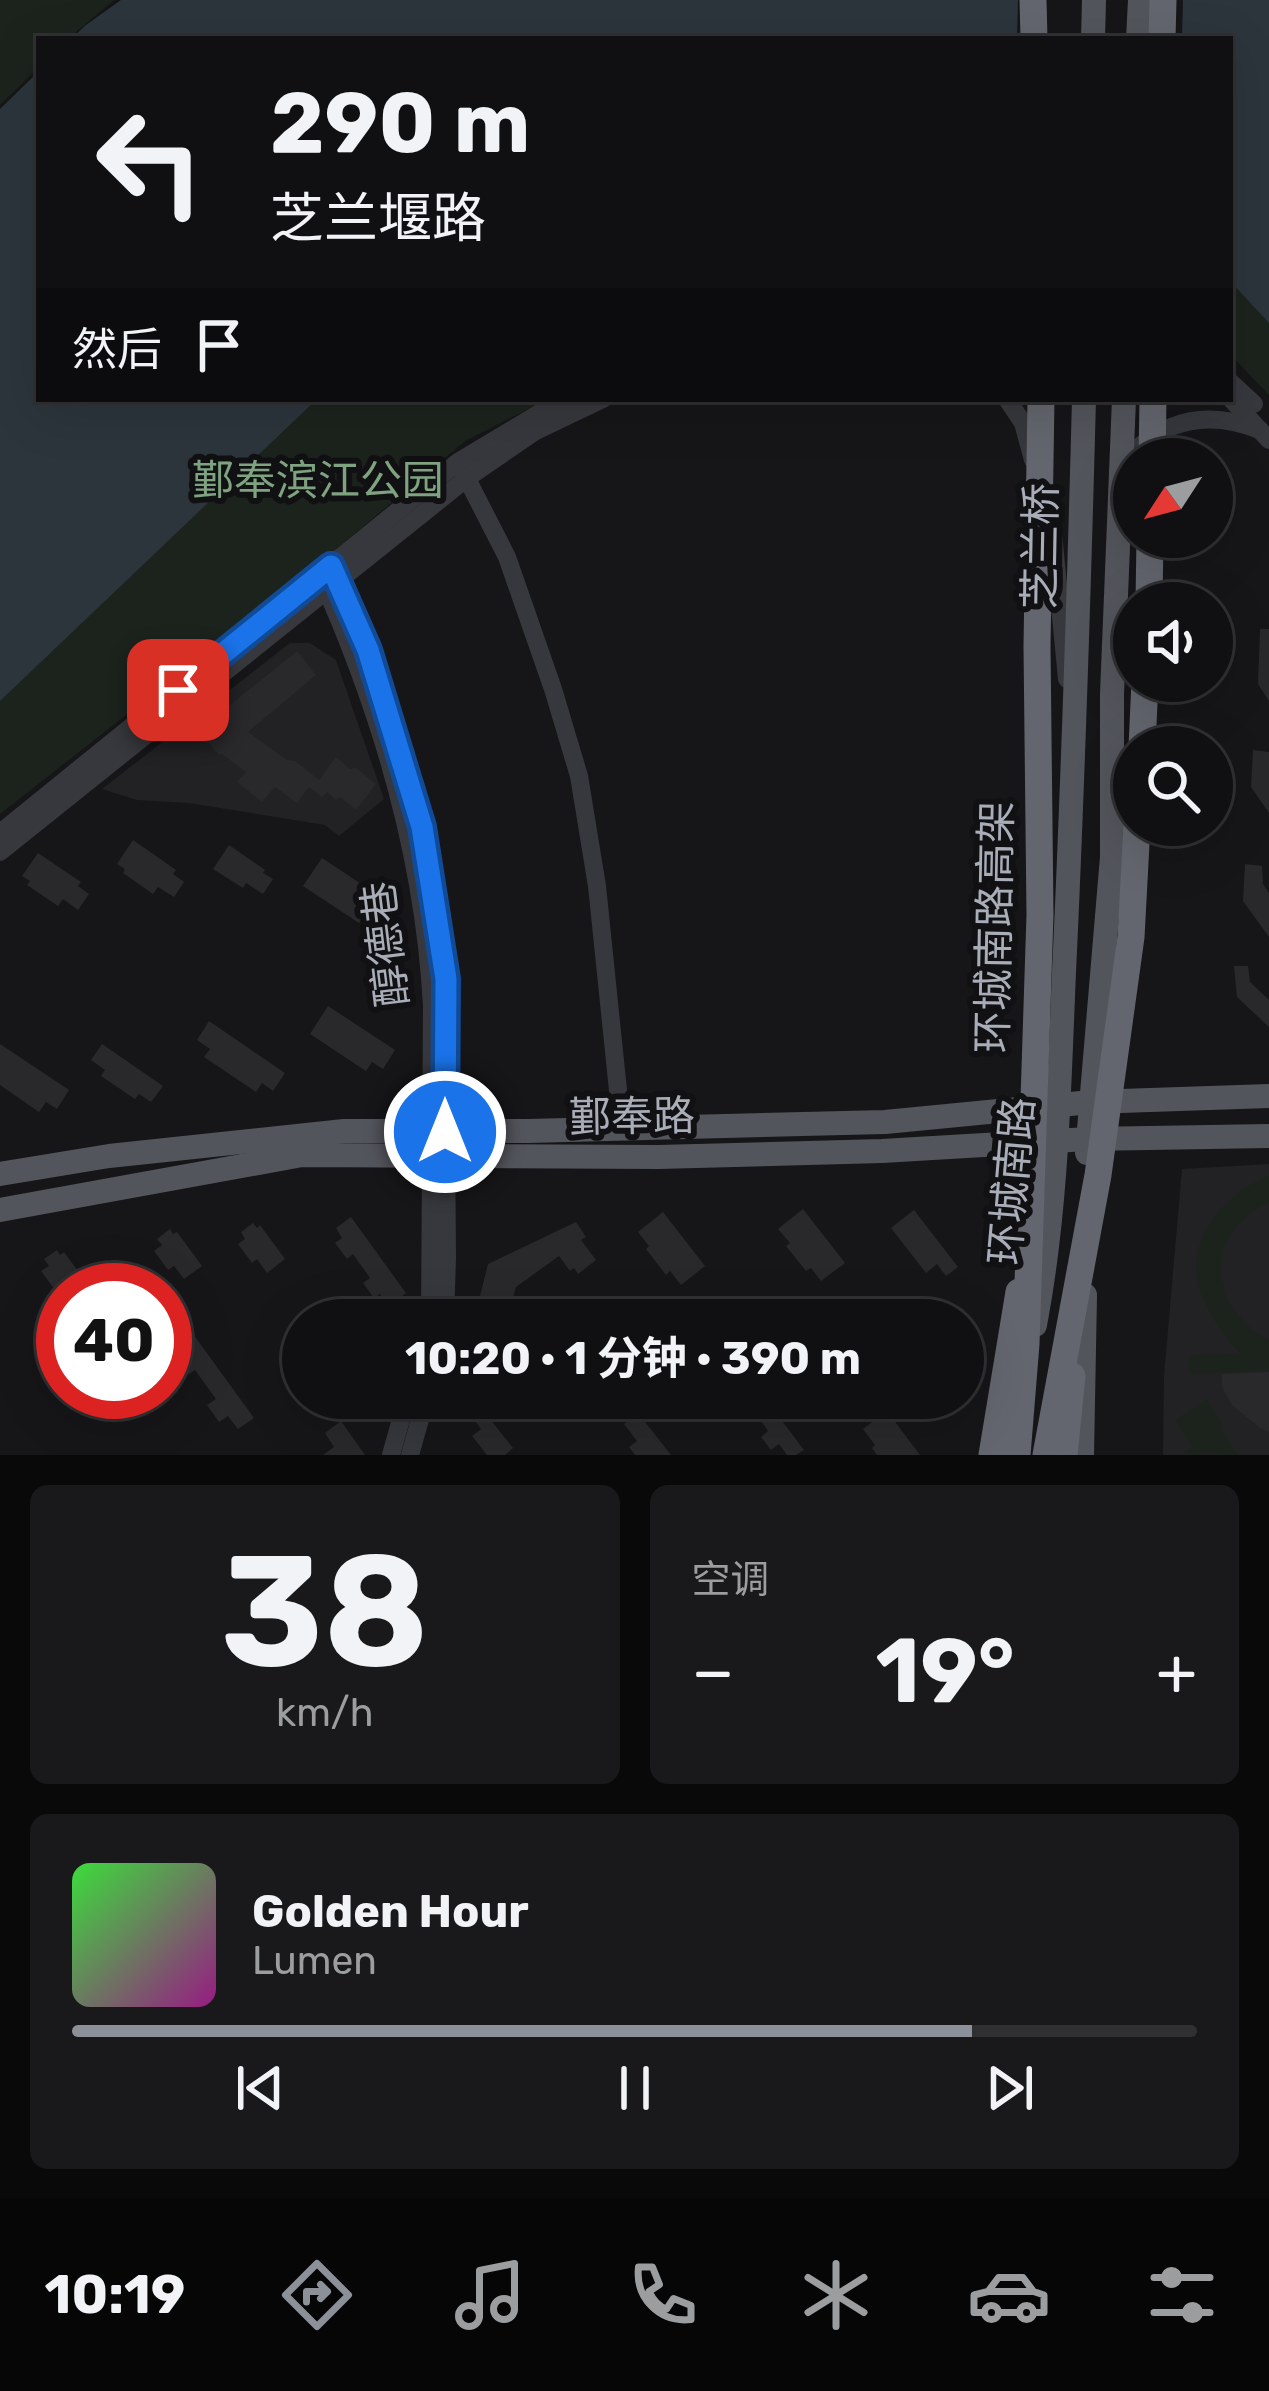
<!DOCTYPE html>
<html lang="zh">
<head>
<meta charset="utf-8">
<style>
	body { margin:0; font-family:Rubik,"Noto Sans SC",sans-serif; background:#19191b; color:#f1f3f6; height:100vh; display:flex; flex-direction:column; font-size:45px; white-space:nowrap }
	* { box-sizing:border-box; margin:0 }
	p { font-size:39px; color:#9c9d9f }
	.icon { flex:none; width:66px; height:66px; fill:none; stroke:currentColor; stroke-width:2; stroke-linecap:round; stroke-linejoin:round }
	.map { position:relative; height:1455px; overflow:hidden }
	.panel { display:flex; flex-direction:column; gap:30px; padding:30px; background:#09090a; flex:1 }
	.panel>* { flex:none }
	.guide { position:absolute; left:36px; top:36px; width:1197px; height:366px; border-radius:0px; box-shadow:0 12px 48px #0002,0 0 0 3px #303032; background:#101012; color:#f1f3f6; overflow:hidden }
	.needle { width:78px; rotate:234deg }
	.fabs { position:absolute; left:1113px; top:438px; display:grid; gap:24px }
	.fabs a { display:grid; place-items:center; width:120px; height:120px; border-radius:50%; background:#101012; box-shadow:0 12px 48px #0002,0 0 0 3px #303032; font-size:60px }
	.speed { position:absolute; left:36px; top:1263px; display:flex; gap:24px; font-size:60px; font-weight:700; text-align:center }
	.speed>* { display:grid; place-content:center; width:156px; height:156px; border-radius:50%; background:#101012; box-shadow:0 12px 48px #0002,0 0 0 3px #303032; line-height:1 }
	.speed .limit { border:18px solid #d22; background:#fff; color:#111 }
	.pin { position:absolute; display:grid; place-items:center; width:102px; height:102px; color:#fff; margin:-51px; border-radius:24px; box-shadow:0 6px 18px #0006 }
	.me { position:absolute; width:132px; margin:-66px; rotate:0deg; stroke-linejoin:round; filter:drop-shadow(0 0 9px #0008) }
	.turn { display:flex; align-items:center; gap:42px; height:252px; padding:0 36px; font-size:54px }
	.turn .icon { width:156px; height:156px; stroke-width:2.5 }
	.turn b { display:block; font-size:84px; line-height:102px }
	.then { display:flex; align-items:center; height:114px; padding:0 36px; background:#0003; gap:24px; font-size:45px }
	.big { font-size:90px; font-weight:700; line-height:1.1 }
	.panel .widget { flex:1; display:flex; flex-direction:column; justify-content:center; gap:18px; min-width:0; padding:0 42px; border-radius:18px; background:#19191b }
	.panel .dial { align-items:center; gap:0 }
	.dial b { font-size:156px; line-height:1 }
	.song { display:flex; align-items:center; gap:36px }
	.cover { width:144px; height:144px; border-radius:18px; background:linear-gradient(135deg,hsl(120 70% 55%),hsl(310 70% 35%)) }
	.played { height:12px; border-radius:6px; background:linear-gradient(90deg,#8c9099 80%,#303032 80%) }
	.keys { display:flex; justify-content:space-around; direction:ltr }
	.heat { display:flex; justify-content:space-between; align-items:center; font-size:66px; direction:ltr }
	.panel .tiles { flex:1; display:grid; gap:30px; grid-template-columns:1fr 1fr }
	.widget:last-child { grid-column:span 2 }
	.trip { position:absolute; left:282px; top:1299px; width:702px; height:120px; border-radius:60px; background:#101012; box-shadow:0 12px 48px #0002,0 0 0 3px #303032; font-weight:700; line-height:120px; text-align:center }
	.menu { display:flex; height:192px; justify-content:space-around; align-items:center; background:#060607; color:#9c9d9f }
	.menu .icon { width:84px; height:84px }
	.menu .current { color:#8c9099 }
	.menu b { font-size:54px; color:#f1f3f6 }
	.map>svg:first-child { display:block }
</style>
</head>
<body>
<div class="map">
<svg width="1269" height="1455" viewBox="0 0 1269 1455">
	<rect width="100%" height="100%" fill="#161618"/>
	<!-- built -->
	<g fill="#222225">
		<path d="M290,643H310L336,660L384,799L339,836L325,825L189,803L137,800L102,789Z"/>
		<path d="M1269,1164V1455H1163L1164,1376L1182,1169Z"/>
	</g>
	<!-- green -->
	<g fill="#1c231d">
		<path d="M0,0H114L68,39H39V67L0,105Z"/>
		<path d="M1230,269L1269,312V395L1230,354Z"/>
		<path d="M310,399H548L465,441L316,566L0,814V694Z"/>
		<path d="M1269,1176V1203C1202,1233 1208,1307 1269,1340V1370L1190,1374L1189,1356L1239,1353C1221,1331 1202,1307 1197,1278C1190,1232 1229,1191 1269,1176Z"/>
		<path d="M1207,1399L1224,1426L1222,1429L1238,1455L1182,1453L1192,1447L1175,1420Z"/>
	</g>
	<!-- water -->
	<g fill="#2c353c">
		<path d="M121,0H1269V323L1230,281V39H71L86,25Z"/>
		<path d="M39,71V399H317L0,701V109Z"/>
	</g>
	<!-- pier -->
	<path fill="#161618" d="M1018,0H1183L1182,39H1017Z"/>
	<!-- building -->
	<g fill="#29292c">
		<path d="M1260,629H1269V701L1258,684Z"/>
		<path d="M297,651L316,675L248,732L287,760L295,761L319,780L336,757L350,769L356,768L376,784L356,810L340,797L336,800L327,792L322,797L309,787L297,803L275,787L262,802L237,782L246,772L222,754H218L199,730Z"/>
		<path d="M1253,750L1269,752V813L1251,787Z"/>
		<path d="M133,840L176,870L173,874L184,882L174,897L158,887L153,894L123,873L125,869L117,864Z"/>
		<path d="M229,845L265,870L263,873L273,879L263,894L246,883L243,888L213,869Z"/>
		<path d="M38,853L81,882L78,886L89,894L78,910L63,899L58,906L27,885L30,881L22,876Z"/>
		<path d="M322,858L390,903L378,922L366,913L359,923L303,886Z"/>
		<path d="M1245,864L1262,866L1263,884L1269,893V937L1243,901Z"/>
		<path d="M1234,966H1248L1250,982L1269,1000V1027L1237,997Z"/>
		<path d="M328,1006L395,1050L383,1069L372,1062L366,1071L310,1034Z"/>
		<path d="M209,1021L285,1073L273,1091L262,1083L256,1092L204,1057L210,1049L197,1040Z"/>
		<path d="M0,1044L69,1090L57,1109L46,1102L39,1112L0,1085Z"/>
		<path d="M102,1044L163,1086L151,1102L139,1094L135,1099L101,1076L105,1070L91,1060Z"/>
		<path d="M803,1209L845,1263L821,1281L811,1268L806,1271L786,1246L790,1243L778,1229Z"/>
		<path d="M914,1210L958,1267L946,1276L937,1264L926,1273L891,1228Z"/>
		<path d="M663,1212L705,1266L681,1285L670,1271L666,1275L646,1249L649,1246L638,1232Z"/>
		<path d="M351,1217L406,1293L389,1306L380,1294L374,1298L363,1283L370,1278L353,1254L347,1259L335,1243L342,1238L336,1228Z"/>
		<path d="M576,1222L586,1237L581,1240L596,1260L578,1274L574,1268L570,1271L559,1256L516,1287L512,1302L525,1320H474L488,1264Z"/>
		<path d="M253,1223L257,1228L260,1225L285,1259L267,1273L257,1259L252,1263L238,1244L245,1239L241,1232Z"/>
		<path d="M170,1229L173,1234L177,1232L202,1266L184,1279L174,1266L168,1270L154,1251L162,1245L157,1239Z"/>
		<path d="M57,1250L60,1255L64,1252L92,1290H55L41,1271L49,1266L44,1259Z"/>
		<path d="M188,1327L254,1418L238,1429L228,1416L219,1422L207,1405L216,1399L195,1370L187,1375L175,1359L182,1353L172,1339Z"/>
		<path d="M63,1346V1398L48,1378L56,1372L46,1358Z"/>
		<path d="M1269,1372V1432L1260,1428L1232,1405L1222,1387V1374Z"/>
		<path d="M770,1405L804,1450L796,1455H787L779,1444L771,1450L761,1437L768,1431L757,1415Z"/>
		<path d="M887,1411L920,1455H877L872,1448L875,1445L863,1429Z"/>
		<path d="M638,1413L671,1455H635L629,1447L637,1441L624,1424Z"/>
		<path d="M486,1414L513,1448L505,1455H487L472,1436L481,1429L476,1422Z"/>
		<path d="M341,1421L365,1455H323L334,1447L325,1433Z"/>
	</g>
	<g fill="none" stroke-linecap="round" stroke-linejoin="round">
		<!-- minor -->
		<g stroke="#37383d" stroke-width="18">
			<path d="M1230,382L1254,404"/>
			<path d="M1230,398L1269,440"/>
			<path d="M1007,399L1023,423L1033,460"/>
			<path d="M1136,459L1137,448C1147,441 1159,431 1171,427C1200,415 1232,419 1260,430"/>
			<path d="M462,469L507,557L553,689L579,776L597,886L622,1129"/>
			<path d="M1047,510L1053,533L1067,679"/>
			<path d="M1129,534L1134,483"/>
			<path d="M331,566L368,650L422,827L432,877L445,979L447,1258L445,1320"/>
			<path d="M320,575C381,711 424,856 432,1006L430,1320"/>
			<path d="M0,833L458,462L543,411L570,399"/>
			<path d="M0,852L467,478L534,432L603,399"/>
			<path d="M391,1455L407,1398"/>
			<path d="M410,1455L426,1398"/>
		</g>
		<!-- major -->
		<g stroke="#53555c" stroke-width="24">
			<path d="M1093,39L1094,0"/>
			<path d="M1138,39L1140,0"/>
			<path d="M1087,1153L1112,857V694L1124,399"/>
			<path d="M0,1174L109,1156L344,1131H528L885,1122L1091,1102L1269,1096"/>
			<path d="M0,1210L302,1155L658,1157L882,1151L1088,1139L1269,1136"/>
			<path d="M1035,1325C1057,1209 1059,1089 1064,972C1073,781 1079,590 1084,399"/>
			<path d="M1082,1455L1085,1295"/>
		</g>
		<!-- highway -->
		<g stroke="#63666e" stroke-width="27">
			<path d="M1033,0L1034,39"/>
			<path d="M1162,39L1163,0"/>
			<path d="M1149,603L1150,537"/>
			<path d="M1142,747L1145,681"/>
			<path d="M992,1455L1019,1292"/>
			<path d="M1064,1455L1072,1376"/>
		</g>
		<!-- highway-bridge -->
		<g stroke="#63666e" stroke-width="27">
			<path d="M1152,459L1153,399"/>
			<path d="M1017,1455L1026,1344L1040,915L1037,646L1041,399"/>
			<path d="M1046,1455L1098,1175L1131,937L1137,825"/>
		</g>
	</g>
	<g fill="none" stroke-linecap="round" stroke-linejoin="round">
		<defs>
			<path id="route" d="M178,690L331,566L368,650L422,827L446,979L445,1132"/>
		</defs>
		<!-- route casing -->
		<use href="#route" stroke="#114b97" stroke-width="30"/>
		<!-- route -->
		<use href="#route" stroke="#1a73e8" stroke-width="21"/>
	</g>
	<g text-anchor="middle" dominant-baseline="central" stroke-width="12" stroke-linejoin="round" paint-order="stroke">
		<!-- park labels -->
		<g font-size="42" fill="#7fa381" stroke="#111113">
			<text x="318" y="481">鄞奉滨江公园</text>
		</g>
		<!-- street labels -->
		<g font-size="42" fill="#a8adb8" stroke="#111113">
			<text transform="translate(1041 546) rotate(-89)">芝兰桥</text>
			<text transform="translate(995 927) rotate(-89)">环城南路高架</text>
			<text transform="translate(386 944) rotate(-97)">醇德巷</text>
			<text transform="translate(632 1117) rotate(-1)">鄞奉路</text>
			<text transform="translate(1012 1181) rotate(-85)">环城南路</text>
		</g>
	</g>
</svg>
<div class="fabs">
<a><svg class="needle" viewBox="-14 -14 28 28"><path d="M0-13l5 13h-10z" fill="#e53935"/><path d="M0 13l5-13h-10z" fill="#9c9d9f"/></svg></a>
<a><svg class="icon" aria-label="sound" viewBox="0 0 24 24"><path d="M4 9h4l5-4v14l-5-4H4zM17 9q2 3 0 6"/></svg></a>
<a><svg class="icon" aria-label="search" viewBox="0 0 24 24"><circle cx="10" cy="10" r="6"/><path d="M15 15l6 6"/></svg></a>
</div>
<div class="speed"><div class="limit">40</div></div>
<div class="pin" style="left:178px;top:690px;background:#d93025"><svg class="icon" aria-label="arrive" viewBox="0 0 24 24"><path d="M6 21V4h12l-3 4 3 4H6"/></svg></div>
<svg class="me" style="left:445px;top:1132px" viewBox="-20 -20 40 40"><circle r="17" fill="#1a73e8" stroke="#fff" stroke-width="3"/><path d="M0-11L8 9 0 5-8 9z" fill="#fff"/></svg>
<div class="trip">10:20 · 1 分钟 · 390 m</div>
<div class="guide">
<div class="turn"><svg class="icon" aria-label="left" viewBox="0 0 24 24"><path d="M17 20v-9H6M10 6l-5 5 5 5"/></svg><div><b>290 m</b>芝兰堰路</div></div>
<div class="then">然后<svg class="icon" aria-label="arrive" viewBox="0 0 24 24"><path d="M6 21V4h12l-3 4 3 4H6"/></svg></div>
</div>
</div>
<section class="panel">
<div class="tiles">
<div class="widget dial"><b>38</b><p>km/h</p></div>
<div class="widget"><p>空调</p>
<div class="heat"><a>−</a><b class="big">19°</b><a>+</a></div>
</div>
<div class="widget">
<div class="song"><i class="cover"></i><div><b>Golden Hour</b><p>Lumen</p></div></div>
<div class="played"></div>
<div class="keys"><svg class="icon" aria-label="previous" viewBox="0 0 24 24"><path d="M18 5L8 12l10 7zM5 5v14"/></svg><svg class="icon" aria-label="pause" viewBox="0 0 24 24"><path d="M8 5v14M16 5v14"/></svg><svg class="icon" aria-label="next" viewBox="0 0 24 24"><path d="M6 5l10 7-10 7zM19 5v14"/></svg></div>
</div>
</div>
</section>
<nav class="menu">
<b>10:19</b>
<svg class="icon current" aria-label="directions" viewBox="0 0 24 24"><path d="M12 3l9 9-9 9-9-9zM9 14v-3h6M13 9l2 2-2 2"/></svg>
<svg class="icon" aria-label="music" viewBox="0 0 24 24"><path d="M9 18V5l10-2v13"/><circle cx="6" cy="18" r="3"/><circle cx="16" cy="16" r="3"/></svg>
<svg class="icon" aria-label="phone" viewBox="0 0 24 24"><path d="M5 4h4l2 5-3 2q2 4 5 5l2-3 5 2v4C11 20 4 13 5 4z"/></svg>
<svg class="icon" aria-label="climate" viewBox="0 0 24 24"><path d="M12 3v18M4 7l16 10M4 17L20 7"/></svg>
<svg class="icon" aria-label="car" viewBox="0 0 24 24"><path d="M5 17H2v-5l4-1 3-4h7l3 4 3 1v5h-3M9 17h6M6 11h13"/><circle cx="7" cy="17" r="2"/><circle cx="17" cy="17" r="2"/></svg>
<svg class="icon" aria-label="filters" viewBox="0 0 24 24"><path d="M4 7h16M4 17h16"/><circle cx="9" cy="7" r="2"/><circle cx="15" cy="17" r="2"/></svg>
</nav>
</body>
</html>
